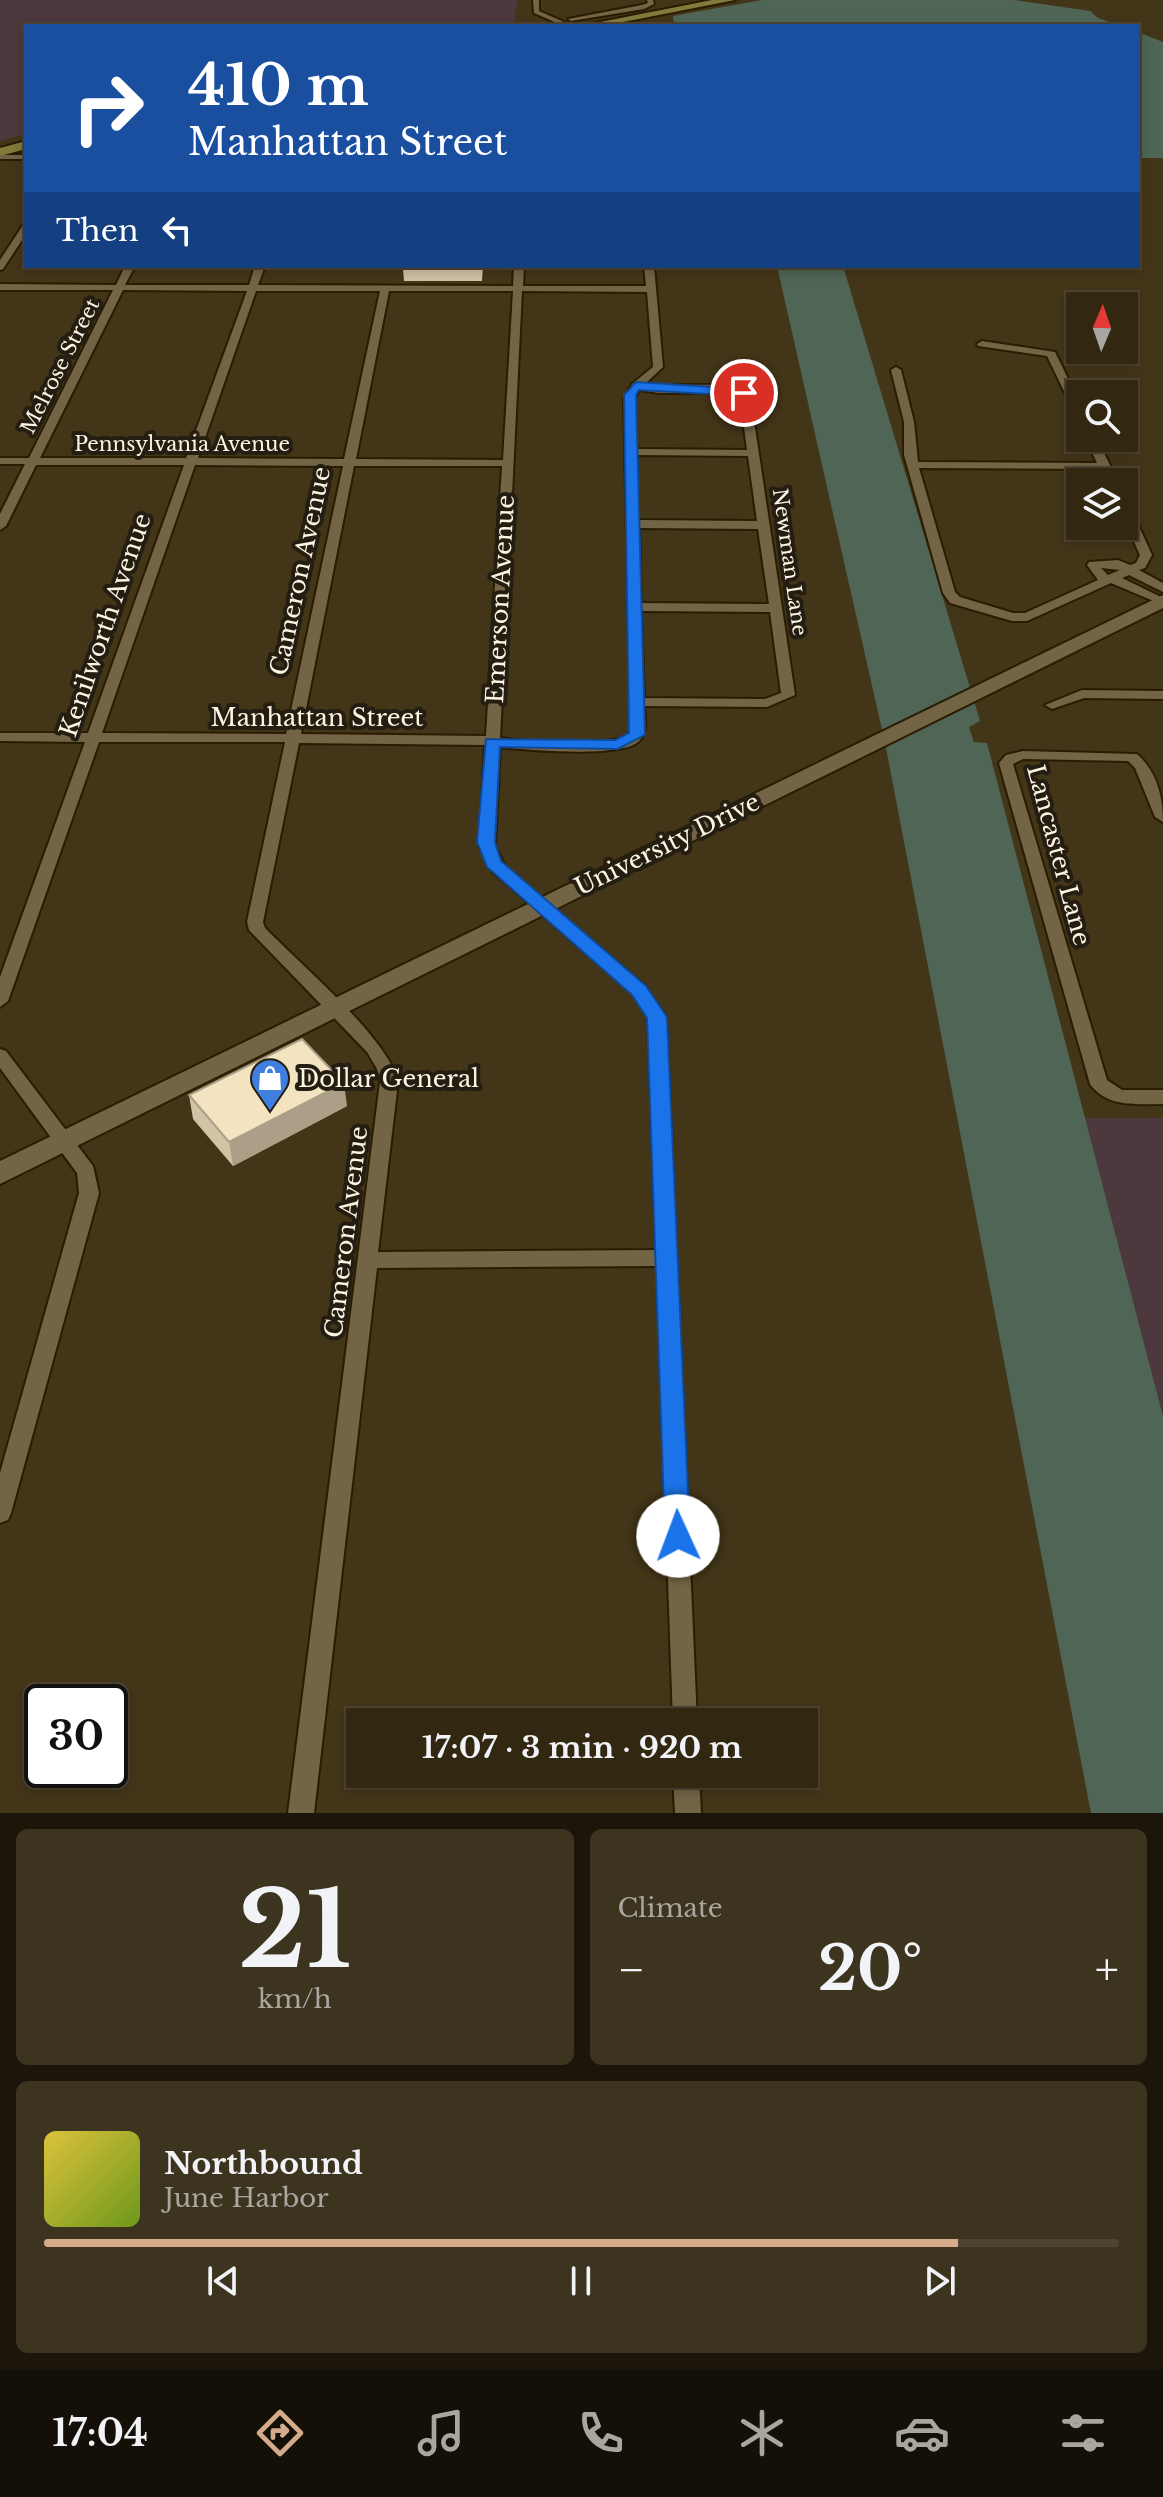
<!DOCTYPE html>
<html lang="en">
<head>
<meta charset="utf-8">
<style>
	body { margin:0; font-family:"Libre Baskerville",serif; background:#3d3420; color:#f1f3f6; height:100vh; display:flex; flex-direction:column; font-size:30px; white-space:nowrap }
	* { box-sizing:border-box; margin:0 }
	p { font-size:26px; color:#a8a69f }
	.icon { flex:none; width:44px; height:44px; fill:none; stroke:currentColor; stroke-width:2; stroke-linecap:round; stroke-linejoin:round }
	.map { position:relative; height:1813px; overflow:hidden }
	.drawer { display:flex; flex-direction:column; gap:16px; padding:16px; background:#1c160a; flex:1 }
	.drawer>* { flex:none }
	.hud { position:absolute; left:24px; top:24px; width:1116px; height:244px; border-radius:0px; box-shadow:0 4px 12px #0003,0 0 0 2px #4d4432; background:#1a4fa0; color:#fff; overflow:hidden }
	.needle { width:52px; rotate:2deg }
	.fabs { position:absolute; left:1066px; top:292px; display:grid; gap:16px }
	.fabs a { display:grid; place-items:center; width:72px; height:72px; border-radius:0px; background:#322812; box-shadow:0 4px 12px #0003,0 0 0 2px #4d4432; font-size:40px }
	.speed { position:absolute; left:24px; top:1684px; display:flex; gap:16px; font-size:40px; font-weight:700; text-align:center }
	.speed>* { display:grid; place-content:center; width:104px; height:104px; border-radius:50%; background:#322812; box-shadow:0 4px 12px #0003,0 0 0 2px #4d4432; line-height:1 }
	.speed .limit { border:4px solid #111; border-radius:12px; background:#fff; color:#111 }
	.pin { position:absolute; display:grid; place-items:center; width:68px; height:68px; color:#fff; margin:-34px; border:4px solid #fff; border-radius:50%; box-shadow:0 2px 8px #0007 }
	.me { position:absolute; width:88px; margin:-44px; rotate:358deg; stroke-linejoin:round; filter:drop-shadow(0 0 6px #0008) }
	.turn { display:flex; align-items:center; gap:28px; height:168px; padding:0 32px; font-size:36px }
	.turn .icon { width:104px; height:104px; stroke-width:2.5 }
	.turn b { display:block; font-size:56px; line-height:68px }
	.then { display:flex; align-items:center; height:76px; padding:0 32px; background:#0003; gap:16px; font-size:30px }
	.big { font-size:60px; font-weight:700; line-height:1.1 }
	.drawer .widget { flex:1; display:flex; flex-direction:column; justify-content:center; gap:12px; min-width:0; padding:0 28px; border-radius:12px; background:#3d3420 }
	.drawer .dial { align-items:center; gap:0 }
	.dial b { font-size:104px; line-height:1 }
	.song { display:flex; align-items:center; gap:24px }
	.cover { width:96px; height:96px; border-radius:12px; background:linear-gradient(135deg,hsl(50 70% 55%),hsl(80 70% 35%)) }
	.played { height:8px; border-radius:4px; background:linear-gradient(90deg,#d6ab8b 85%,#4d4432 85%) }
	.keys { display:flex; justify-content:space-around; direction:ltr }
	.heat { display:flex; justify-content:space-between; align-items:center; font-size:44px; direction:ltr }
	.drawer .tiles { flex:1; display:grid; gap:16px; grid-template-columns:1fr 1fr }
	.widget:last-child { grid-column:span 2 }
	.trip { position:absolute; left:346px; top:1708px; width:472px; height:80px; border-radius:0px; background:#322812; box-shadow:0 4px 12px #0003,0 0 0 2px #4d4432; font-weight:700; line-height:80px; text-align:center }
	.dock { display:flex; height:128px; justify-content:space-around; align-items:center; background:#141007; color:#a8a69f }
	.dock .icon { width:56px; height:56px }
	.dock .active { color:#d6ab8b }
	.dock b { font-size:36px; color:#f1f3f6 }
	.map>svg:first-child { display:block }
</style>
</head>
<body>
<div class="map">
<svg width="1163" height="1813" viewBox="0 0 1163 1813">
	<rect width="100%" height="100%" fill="#433518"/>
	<!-- education -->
	<g fill="#4d383e">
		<path d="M0,0H517L514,26H26V134L0,141Z"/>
		<path d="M1085,1118H1163V1416Z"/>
	</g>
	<!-- green -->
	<g fill="#4f6556">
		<path d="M762,0H1015L1090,11L1098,18L1121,26H674L673,16Z"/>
		<path d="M1138,32L1163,42V158H1138Z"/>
		<path d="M777,266H843L980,721L969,727L974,742L987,743L1163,1416V1813H1091L885,743Z"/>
	</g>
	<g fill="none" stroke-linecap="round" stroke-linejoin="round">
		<defs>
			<g id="street">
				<path d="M533,0H539V11L573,26H564L534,13Z"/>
				<path d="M647,0H653L654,4L644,9L571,21L568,19L642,5L648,3Z"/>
				<rect x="0" y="155" width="26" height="4"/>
				<path d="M26,224V234L3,269L0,270V260L23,225Z"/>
				<path d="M125,266H135L125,285H249L255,266H265L258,285L513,286L514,266H524L523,286H646L644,266H654L663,367L645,384C673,389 730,378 750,394L795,695L767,707L644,706C645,718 648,733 638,742C619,758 526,750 500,747L495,846L506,868L645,986L666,1017L697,1722H673L657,1266L377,1268L314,1813H288L380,1082L377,1069L367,1052L249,930L247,922L285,742H99L8,1001L0,1007V977L85,742L0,741V733H88L184,465H36L6,526L0,530V514L25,464H0V458H29L113,290H0V284L116,285ZM123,290L247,291L186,458H40ZM256,291H380L344,459L198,458ZM389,291H513L503,460L356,459ZM522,291L647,292L653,367L632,384L624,399L631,730L627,737C587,748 540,743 500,738ZM639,390L659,393H735L740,396L747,450L636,449L634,399ZM636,455L748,456L757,521L638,520ZM195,465L343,466L286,734L102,733ZM354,466H502L486,736L301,734ZM639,528L758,529L769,604L641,603ZM641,611L770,612L781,693L765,699L644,698ZM299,743L485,745L479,846L492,871L633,994L648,1017L656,1250L378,1252L398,1082C389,1039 298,962 265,928L263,922Z"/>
				<path d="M982,341L1055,352L1080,403V417L1075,414L1047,356L978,346L977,344Z"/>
				<path d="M896,367L901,370L914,422L918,462L1097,463L1085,438H1097L1118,482H1106L1100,469L919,468L955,592L960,597L1013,613H1025L1098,580L1087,565L1089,562L1118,560L1130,565L1136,563L1140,555L1124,520V503L1130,507L1152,555L1145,568L1139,570L1163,583V592L1129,575L1122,578L1163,598V605L1111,583L1027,621H1012L950,603L943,593L904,455V422L891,370ZM1101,568L1120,570L1108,575Z"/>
				<path d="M1082,690L1163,691V699L1084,698L1052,709L1045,705Z"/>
				<path d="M1023,751L1137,754C1157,772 1163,796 1163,822L1155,817L1135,768L1128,761L1023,759L1013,764L1107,1080L1122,1090H1163V1104C1137,1104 1107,1108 1090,1084L999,763L1006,755Z"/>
				<path d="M0,1049L6,1051L93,1166L99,1193L11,1513L8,1520L0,1523V1473L79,1193L77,1173L0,1068Z"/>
				<path d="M673,1774H699L701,1813H675Z"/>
			</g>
			<path id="secondary" d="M1163,595V608L0,1184V1161Z"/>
			<g id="primary">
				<path d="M712,0H735L603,26H580Z"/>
				<path d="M26,141V149L0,156V148Z"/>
			</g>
		</defs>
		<!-- street casing -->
		<use href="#street" stroke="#291c00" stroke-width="4"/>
		<!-- secondary casing -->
		<use href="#secondary" stroke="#291c00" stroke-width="4"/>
		<!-- primary casing -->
		<use href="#primary" stroke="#291c00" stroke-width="4"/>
		<!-- street -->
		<use href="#street" fill="#736446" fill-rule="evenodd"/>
		<!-- secondary -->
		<use href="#secondary" fill="#736446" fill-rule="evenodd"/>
		<!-- primary -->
		<use href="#primary" fill="#807a3b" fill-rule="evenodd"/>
	</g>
	<!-- wall -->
	<g fill="#d2c3a6">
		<path d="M483,266L482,281H404L403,268Z"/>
		<path d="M189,1095L347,1106L233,1166L193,1119Z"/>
	</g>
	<!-- shaded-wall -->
	<path fill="#ab9f87" d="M344,1083L347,1106L233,1166L229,1142Z"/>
	<!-- building -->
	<g fill="#f4e3c1" stroke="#ab9f87" stroke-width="2">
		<path d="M404,266H482V268H403Z"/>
		<path d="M302,1039L344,1083L229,1142L189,1095Z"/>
	</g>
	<!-- route -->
	<path fill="#1a73e8" stroke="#114b97" stroke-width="2" d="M636,382L744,389L750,393L744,396L639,390L636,395L645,735L618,749L500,747L495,842L501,861L646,986L667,1017L690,1536L687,1544L678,1548L668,1544L665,1536L647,1018L632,995L487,867L477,842L486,739L615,740L629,733L624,395Z"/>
	<!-- icons -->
	<defs>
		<symbol id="shop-pin" viewBox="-11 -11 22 30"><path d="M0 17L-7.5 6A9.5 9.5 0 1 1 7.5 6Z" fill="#3f7fe0" stroke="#241d11"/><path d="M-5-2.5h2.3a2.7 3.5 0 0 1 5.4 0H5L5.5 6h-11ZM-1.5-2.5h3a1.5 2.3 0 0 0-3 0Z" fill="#fff"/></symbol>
	</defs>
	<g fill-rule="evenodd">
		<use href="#shop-pin" x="248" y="1056" width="44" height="60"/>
	</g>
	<g text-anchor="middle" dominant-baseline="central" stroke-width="8" stroke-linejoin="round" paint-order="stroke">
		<!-- far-street labels -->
		<g font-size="20" fill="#fdf4e3" stroke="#241d11">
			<text transform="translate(60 366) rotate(-63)">Melrose Street</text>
			<text x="182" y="444">Pennsylvania Avenue</text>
			<text transform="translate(790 562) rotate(82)">Newman Lane</text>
		</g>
		<!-- street labels -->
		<g font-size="24" fill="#fdf4e3" stroke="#241d11">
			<text transform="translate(300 571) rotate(-78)">Cameron Avenue</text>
			<text transform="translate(500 599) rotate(-87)">Emerson Avenue</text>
			<text transform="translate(105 625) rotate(-71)">Kenilworth Avenue</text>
			<text x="317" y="717">Manhattan Street</text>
			<text transform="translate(667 844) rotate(-26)">University Drive</text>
			<text transform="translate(1059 855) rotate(75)">Lancaster Lane</text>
			<text transform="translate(346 1232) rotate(-83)">Cameron Avenue</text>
		</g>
		<!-- poi labels -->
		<g font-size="24" fill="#fdf4e3" stroke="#241d11" text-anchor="start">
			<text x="298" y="1078">Dollar General</text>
		</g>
	</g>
</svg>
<div class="fabs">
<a><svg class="needle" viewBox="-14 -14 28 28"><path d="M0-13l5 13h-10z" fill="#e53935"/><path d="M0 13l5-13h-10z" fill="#a8a69f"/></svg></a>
<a><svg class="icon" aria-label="search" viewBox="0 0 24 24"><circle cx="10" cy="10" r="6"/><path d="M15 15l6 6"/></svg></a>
<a><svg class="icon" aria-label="layers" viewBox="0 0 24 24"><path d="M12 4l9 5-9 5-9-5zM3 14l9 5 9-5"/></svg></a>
</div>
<div class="speed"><div class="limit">30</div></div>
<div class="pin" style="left:744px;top:393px;background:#d93025"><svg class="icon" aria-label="arrive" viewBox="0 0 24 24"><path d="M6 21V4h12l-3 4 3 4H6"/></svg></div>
<svg class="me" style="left:678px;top:1536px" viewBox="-20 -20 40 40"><circle r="19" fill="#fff"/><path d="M0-13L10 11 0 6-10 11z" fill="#1a73e8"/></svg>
<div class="trip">17:07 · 3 min · 920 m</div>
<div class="hud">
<div class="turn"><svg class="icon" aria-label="right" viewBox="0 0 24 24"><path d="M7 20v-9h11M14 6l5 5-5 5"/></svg><div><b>410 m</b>Manhattan Street</div></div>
<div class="then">Then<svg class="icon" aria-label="left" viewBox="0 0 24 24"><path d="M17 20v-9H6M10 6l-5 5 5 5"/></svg></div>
</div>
</div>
<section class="drawer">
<div class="tiles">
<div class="widget dial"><b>21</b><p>km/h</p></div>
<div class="widget"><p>Climate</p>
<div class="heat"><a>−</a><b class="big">20°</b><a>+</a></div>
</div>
<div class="widget">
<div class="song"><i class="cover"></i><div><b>Northbound</b><p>June Harbor</p></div></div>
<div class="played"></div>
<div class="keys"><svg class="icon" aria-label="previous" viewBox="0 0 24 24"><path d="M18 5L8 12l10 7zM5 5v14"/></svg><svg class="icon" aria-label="pause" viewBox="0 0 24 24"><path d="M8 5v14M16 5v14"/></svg><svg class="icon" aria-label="next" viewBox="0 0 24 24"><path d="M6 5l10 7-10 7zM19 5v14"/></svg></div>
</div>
</div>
</section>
<nav class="dock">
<b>17:04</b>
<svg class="icon active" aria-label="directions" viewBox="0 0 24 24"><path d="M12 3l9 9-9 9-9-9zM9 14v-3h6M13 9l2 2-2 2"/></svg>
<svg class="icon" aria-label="music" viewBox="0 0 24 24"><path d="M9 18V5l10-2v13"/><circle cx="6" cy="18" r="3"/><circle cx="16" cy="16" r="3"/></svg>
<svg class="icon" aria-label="phone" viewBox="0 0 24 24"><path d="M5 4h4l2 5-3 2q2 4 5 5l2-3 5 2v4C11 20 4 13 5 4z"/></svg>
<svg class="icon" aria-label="climate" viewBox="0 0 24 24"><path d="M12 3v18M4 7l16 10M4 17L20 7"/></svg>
<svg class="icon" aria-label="car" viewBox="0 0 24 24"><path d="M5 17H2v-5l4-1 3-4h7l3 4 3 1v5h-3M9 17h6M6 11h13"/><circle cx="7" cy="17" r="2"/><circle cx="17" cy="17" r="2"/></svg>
<svg class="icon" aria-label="filters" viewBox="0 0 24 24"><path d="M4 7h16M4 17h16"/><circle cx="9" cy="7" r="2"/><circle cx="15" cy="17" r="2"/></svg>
</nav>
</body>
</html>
